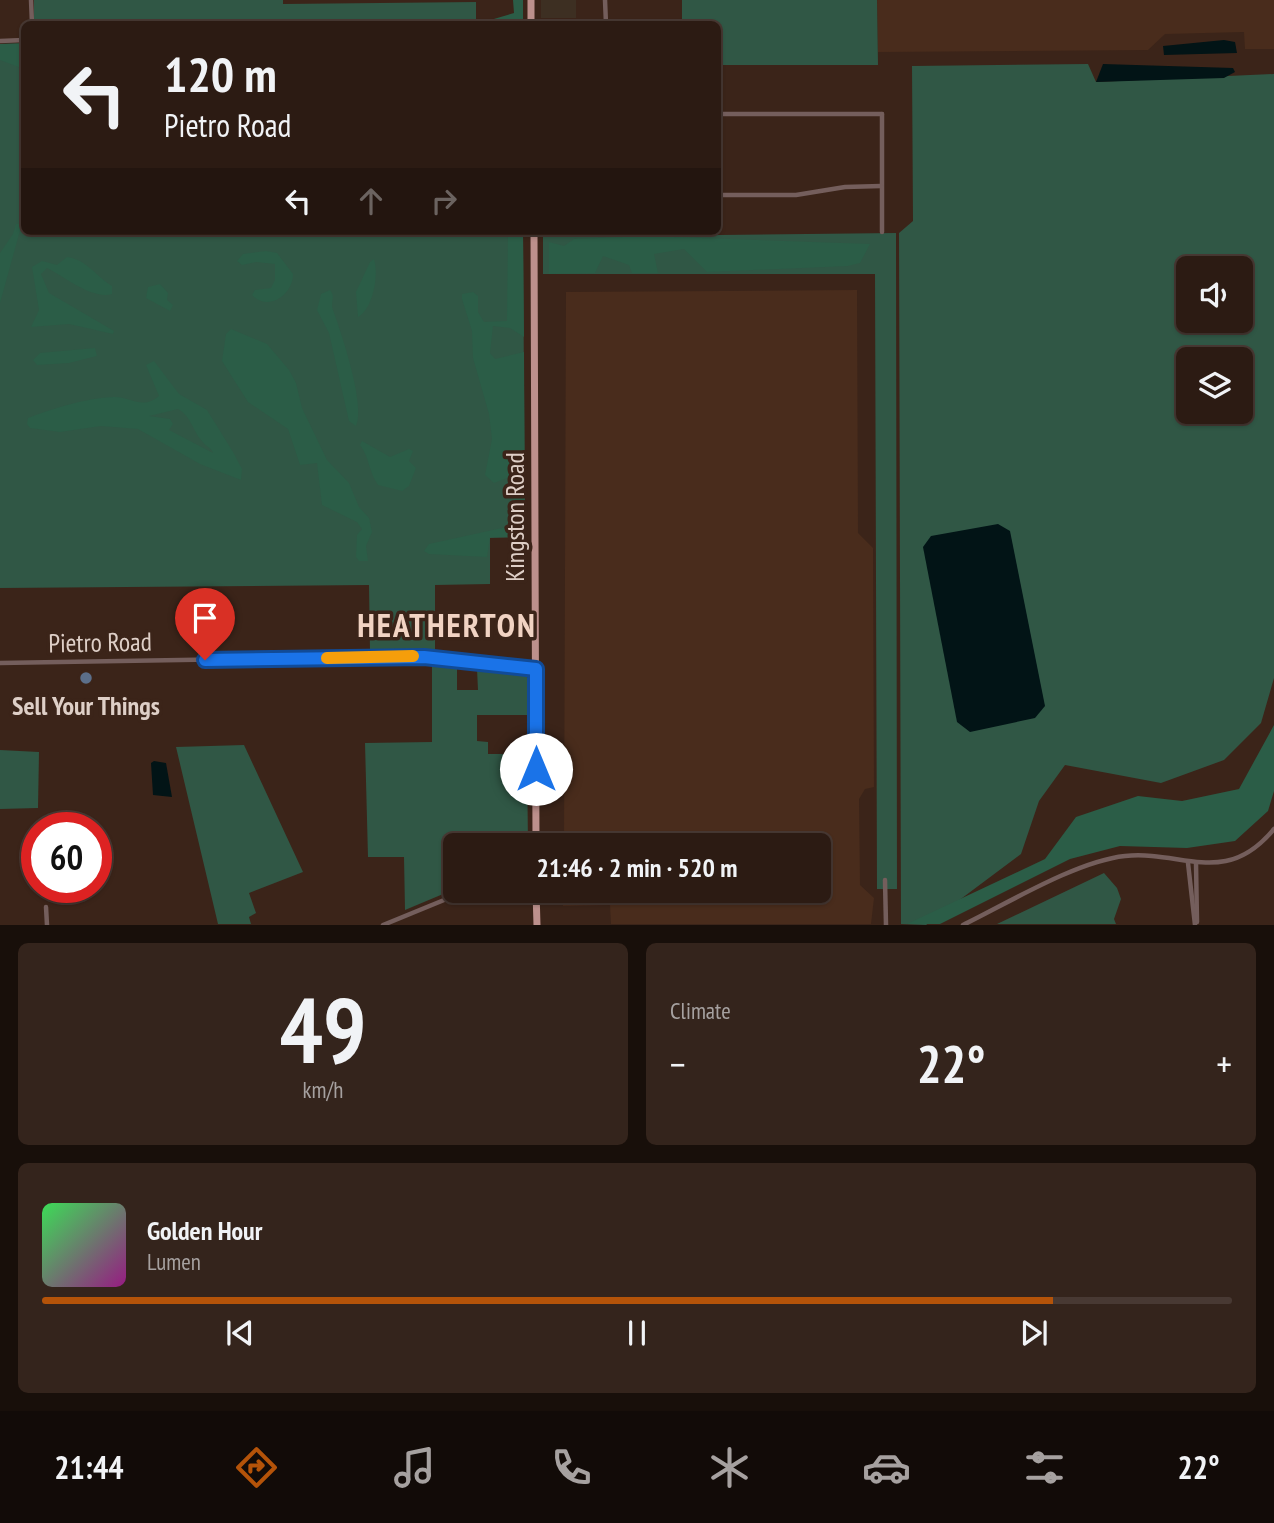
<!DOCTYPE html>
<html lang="en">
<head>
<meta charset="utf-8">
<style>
	body { margin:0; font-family:"PT Sans Narrow",sans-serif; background:#34241c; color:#f1f3f6; height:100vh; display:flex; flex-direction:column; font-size:26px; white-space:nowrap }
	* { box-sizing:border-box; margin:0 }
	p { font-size:23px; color:#a6a1a0 }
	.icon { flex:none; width:38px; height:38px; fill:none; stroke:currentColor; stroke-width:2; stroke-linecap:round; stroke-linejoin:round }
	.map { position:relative; height:925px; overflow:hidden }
	.side { display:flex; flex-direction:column; gap:18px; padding:18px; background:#180f0a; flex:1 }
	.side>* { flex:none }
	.banner { position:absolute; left:21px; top:21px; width:700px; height:214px; border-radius:10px; box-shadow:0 2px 5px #0004,0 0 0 2px #483933; background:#2c1b13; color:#f1f3f6; overflow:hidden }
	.fabs { position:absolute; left:1176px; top:256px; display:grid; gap:14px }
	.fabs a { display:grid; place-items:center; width:77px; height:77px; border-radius:10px; background:#2c1b13; box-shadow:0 2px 5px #0004,0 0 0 2px #483933; font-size:35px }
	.speed { position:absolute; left:21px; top:812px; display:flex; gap:14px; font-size:35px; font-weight:700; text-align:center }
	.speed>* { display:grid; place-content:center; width:91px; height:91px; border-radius:50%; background:#2c1b13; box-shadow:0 2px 5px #0004,0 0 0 2px #483933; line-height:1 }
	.speed .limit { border:10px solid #d22; background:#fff; color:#111 }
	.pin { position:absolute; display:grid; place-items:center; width:60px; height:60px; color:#fff; margin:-72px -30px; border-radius:50% 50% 50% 0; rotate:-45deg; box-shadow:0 0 7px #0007 }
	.pin .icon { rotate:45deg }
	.me { position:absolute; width:77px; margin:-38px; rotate:0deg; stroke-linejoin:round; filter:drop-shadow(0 0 5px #0008) }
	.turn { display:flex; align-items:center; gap:24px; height:147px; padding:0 28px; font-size:32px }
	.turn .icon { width:91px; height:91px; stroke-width:2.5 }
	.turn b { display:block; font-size:49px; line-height:60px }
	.lanes { display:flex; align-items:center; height:66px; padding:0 28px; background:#0003; justify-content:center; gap:35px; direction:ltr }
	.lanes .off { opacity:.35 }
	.big { font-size:52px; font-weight:600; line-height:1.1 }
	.side .tile { flex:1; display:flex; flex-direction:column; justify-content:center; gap:10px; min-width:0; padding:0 24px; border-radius:10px; background:#34241c }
	.side .dial { align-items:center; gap:0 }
	.dial b { font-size:91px; line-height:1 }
	.song { display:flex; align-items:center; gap:21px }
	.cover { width:84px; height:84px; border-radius:10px; background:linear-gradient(135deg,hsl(130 70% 55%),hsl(310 70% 35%)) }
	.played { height:7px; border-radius:4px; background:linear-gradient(90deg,#b45309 85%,#483933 85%) }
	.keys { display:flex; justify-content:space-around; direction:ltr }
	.heat { display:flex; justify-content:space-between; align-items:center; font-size:38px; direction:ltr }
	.side .tiles { flex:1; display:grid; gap:18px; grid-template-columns:1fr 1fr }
	.tile:last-child { grid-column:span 2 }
	.trip { position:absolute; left:443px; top:833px; width:388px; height:70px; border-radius:10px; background:#2c1b13; box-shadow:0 2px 5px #0004,0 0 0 2px #483933; font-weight:600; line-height:70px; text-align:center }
	.tab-bar { display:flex; height:112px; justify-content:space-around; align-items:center; background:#120b08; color:#a6a1a0 }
	.tab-bar .icon { width:49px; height:49px }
	.tab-bar .selected { color:#b45309 }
	.tab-bar b { font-size:32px; color:#f1f3f6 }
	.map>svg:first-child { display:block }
</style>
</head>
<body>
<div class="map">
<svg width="1274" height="925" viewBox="0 0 1274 925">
	<rect width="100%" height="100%" fill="#3b2419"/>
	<!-- commercial -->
	<rect fill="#3d2f22" x="541" y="0" width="35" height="18"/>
	<!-- built -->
	<g fill="#492c1c">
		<path d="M877,0H1274V49H1245L1244,32L1165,34L1148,50L878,52Z"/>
		<path d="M857,290L858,533L873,548L874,787L865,789L859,799L860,885L874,898L871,924H611L610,905L563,906V891H819V845H564L566,292Z"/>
	</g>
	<!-- green -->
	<g fill="#305745" fill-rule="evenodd">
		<path d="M34,0H283V4L476,2V24H34Z"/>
		<path d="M682,0H877L878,65H718V24H682Z"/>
		<path d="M24,44V231H523L525,537L490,538V584L435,585V652L370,651L369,585L0,588V45Z"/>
		<path d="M1088,64L1096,82L1274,74V678L1261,723L1224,760L1161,783L1065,765L1039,801L1021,854L926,925L901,924L899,233L913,221L912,66ZM1188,268H1241V320H1188ZM1188,359H1241V411H1188Z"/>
		<path d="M896,233L897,889H877L875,274H543V237Z"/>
		<path d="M432,664L457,667V690H478L477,669L527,674V715H477V741L488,742V754H527L528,845H455V889L405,910L404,857H368L365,743L432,742Z"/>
		<path d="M244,745L303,872L249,893L256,913L249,917L251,924H218L176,747Z"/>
		<path d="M0,750L39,752L38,808L0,809Z"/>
		<path d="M1104,873L1117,888L1121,899L1114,919L1116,924H997Z"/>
	</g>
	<!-- forest -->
	<g fill="#2b5d47" fill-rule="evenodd">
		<path d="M513,0H523V24H491L487,21L514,13Z"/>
		<path d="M24,43V69L0,60V44Z"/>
		<path d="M16,224H20L21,227L0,303V253L13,234Z"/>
		<path d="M508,231H523L524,337L510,328L493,326L490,353L495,359L524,352L525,537H490L487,557L429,554L424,551L429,544L516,525L512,484L507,478L494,483L485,475L492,439L489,414L473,358L472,331L462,299V294L473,292L478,296V312L484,322L507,321Z"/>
		<path d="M647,236L870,244L860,263L848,266L707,272L684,249L654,254L658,273H632L629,265L603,256L595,273L549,274V242L564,246L574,239Z"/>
		<path d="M266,251L277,253L293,274C293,295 268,312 252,295L255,290L271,288L275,280V264L256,262L242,265L237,261L243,254Z"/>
		<path d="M67,257C86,259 97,277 112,286V294C92,300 64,276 47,268L41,274L49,293L114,331L113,334L69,324L31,327L39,310L32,267L42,261L57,265Z"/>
		<path d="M374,259C379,275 373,309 358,317L356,292L370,262Z"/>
		<path d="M160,284L168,293L167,300L173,305L170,311L146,298L148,287Z"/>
		<path d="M330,290C336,297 330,302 333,310C341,332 366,406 356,426L349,421L329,333L317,310L321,294Z"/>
		<path d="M231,329L267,344L289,370L296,383L302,408L327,460L349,483L359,507L369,518L372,532L366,546L368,561H359L356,557L357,535L362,529L357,522L322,505L317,463L300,465L288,429L248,402L222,361L226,334Z"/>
		<path d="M95,348L97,356L69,363L37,365L33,360L40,353Z"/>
		<path d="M154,361L179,394L207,410L233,452L242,469L241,480L200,464L138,429L101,426L60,432L30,428L27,424L28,418C54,408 86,398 114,397C131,397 143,410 159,396L146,365ZM178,409C192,417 193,432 202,441C206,447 211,447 213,453L169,430L173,424L170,419L149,416Z"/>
		<path d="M362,441L390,457L409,449L413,451L409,461L416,468L409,486L402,491L378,485C368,471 370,458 360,445Z"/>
		<path d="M1274,725V791L1268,811L1235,841L1187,848L1120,846L1070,859L940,924H907L1045,859L1076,817L1138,796L1182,801L1239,789Z"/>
	</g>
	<!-- water -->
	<g fill="#021416">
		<path d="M1224,40L1235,42L1237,53L1164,55L1163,46Z"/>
		<path d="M1103,64L1233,68L1235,72L1224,78L1096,82Z"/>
		<path d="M998,524L1010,531L1045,706L1035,718L970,732L957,722L923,547L931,536Z"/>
		<path d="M154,761L166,763L172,797L153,795L151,763Z"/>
	</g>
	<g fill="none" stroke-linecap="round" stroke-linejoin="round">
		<!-- minor -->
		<g stroke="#745e5c" stroke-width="4.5">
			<path d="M31,0L32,24"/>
			<path d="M605,0L606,24"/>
			<path d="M0,41L24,40"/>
			<path d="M718,114H882"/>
			<path d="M882,114V232"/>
			<path d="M718,195H796L845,187L881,186"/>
			<path d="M0,663L415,656L535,669"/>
			<path d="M1188,863L1195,925"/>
			<path d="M1196,863L1197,922"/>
			<path d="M885,880L886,925"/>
			<path d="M46,907L47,925"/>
			<path d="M383,925L466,891"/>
			<path d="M963,925C1008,903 1077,861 1125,856C1183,850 1225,888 1274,829"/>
		</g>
		<!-- primary -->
		<g stroke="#bd908c" stroke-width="7">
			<path d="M531,0V24"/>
			<path d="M534,231L536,845"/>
			<path d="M536,891L537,925"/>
		</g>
	</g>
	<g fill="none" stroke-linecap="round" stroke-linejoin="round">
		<defs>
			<path id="route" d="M205,660L424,657L536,669V769"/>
		</defs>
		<!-- route casing -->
		<use href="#route" stroke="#114b97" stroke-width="18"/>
		<!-- route -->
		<use href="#route" stroke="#1a73e8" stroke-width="12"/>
		<!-- slow -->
		<path stroke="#f59e0b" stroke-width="12" d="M327,658L413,656"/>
	</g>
	<!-- markers -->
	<circle fill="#5c6f8a" stroke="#3b2419" stroke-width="2.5" cx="86" cy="678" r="7"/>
	<g text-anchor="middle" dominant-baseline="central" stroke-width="7" stroke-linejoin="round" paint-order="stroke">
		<!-- street labels -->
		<g font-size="26" fill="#decfc7" stroke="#3b2419">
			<text transform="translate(514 517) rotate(-90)">Kingston Road</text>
			<text transform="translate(100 642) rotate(-1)">Pietro Road</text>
		</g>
		<!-- poi labels -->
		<g font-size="26" font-weight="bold" fill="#decfc7" stroke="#3b2419">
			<text x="86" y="705">Sell Your Things</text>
		</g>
		<!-- district labels -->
		<g font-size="33" font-weight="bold" letter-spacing="2" fill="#f1d3c3" stroke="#3b2419">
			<text x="447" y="624">HEATHERTON</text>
		</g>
	</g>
</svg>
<div class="fabs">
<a><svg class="icon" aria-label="sound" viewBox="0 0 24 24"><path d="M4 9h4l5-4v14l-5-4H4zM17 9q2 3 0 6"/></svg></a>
<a><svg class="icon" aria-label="layers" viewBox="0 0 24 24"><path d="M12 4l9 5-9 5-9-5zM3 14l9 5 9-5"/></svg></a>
</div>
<div class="speed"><div class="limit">60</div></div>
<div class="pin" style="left:205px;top:660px;background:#d93025"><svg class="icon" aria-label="arrive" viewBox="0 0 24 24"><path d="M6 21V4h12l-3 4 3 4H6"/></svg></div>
<svg class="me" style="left:536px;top:769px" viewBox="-20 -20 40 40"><circle r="19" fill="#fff"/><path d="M0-13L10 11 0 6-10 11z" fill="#1a73e8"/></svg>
<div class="trip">21:46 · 2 min · 520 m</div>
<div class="banner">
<div class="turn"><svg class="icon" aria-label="left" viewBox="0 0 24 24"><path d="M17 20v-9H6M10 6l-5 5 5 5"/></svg><div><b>120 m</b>Pietro Road</div></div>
<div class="lanes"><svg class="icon" aria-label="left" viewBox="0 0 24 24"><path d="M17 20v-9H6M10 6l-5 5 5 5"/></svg><svg class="icon off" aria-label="ahead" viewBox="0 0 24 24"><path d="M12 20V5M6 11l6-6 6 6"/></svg><svg class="icon off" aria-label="right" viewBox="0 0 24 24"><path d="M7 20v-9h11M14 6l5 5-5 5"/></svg></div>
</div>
</div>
<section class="side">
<div class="tiles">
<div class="tile dial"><b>49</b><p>km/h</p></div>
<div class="tile"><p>Climate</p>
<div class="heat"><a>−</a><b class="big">22°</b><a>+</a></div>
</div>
<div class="tile">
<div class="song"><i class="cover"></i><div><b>Golden Hour</b><p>Lumen</p></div></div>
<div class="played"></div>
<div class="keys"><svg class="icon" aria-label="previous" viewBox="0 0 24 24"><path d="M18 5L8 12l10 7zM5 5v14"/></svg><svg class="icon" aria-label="pause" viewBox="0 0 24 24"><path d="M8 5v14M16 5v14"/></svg><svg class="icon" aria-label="next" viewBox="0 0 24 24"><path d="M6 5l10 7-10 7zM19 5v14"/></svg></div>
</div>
</div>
</section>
<nav class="tab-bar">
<b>21:44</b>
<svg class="icon selected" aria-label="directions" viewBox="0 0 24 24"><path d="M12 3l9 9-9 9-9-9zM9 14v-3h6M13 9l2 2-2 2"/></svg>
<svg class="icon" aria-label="music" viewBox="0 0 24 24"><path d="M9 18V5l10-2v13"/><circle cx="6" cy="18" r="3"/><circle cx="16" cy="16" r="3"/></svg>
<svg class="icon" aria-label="phone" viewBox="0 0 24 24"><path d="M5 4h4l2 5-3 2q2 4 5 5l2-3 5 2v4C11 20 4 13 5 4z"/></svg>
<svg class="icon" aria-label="climate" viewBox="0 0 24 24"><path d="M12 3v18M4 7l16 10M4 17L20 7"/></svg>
<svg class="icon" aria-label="car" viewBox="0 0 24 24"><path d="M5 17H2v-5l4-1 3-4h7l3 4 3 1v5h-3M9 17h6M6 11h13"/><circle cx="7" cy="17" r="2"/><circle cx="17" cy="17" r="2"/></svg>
<svg class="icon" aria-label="filters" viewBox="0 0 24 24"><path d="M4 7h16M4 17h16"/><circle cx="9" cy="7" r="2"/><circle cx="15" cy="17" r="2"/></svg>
<b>22°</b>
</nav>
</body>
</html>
